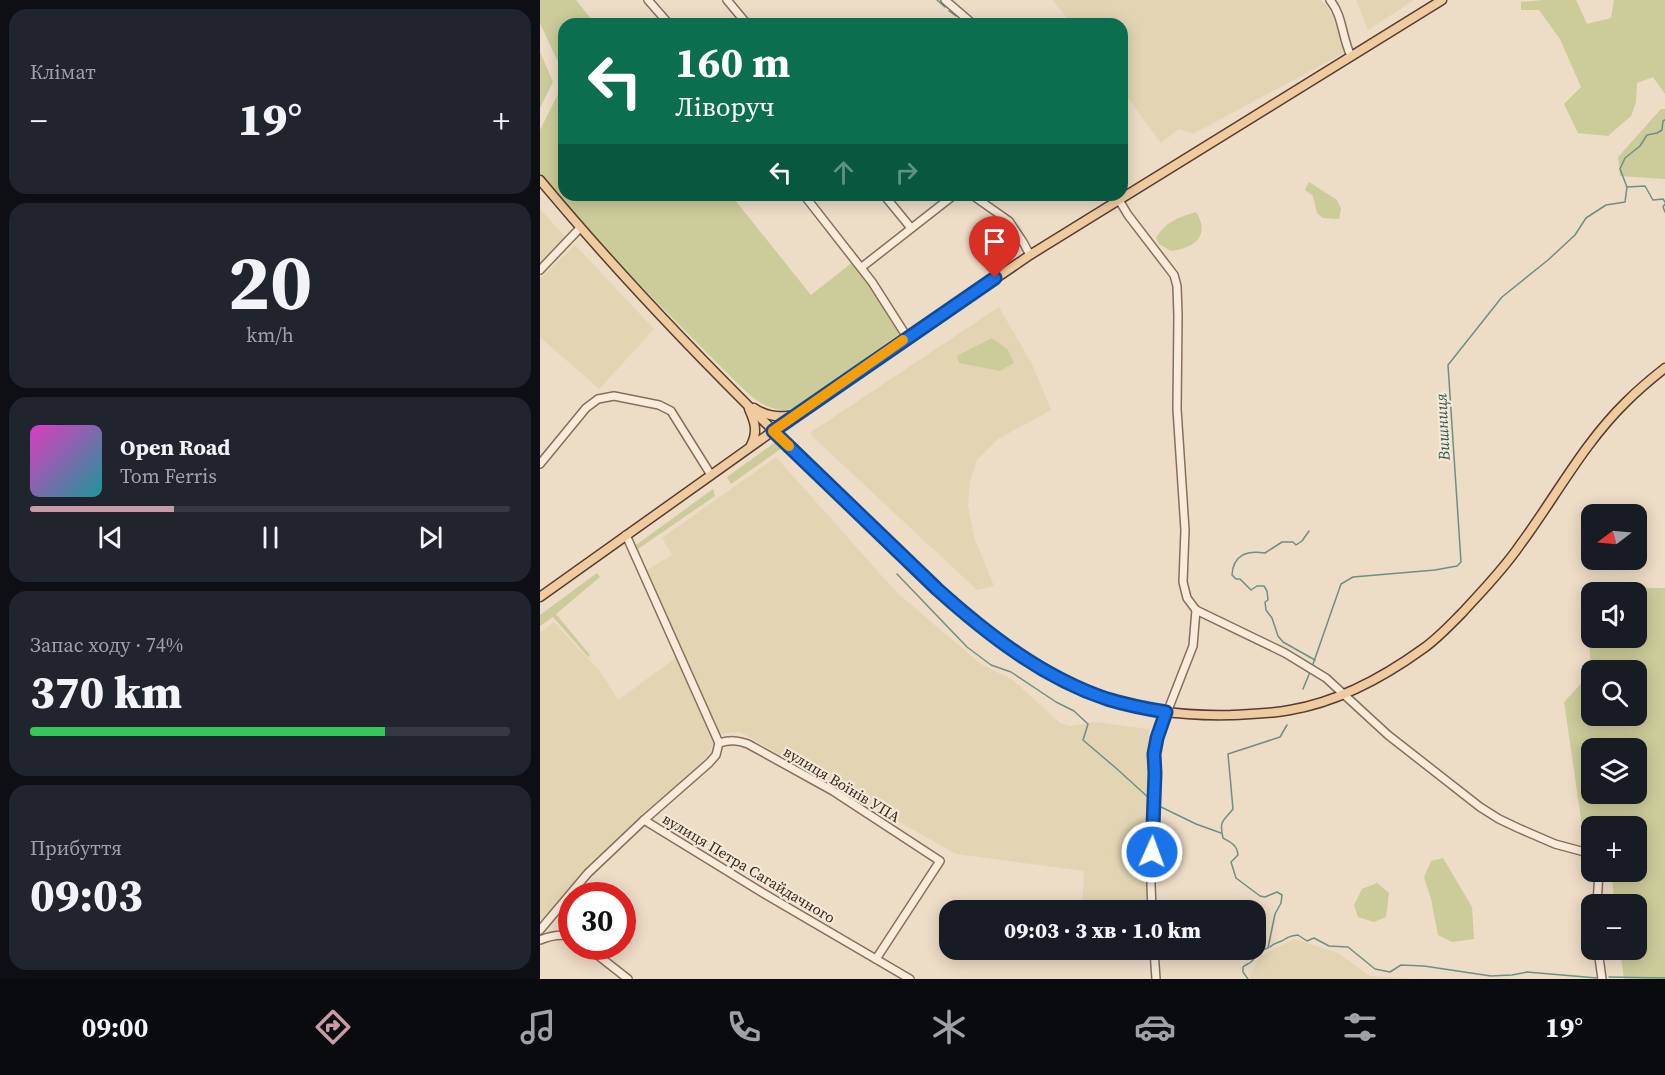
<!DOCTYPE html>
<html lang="uk">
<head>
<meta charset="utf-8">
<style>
	body { margin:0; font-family:"Source Serif 4",serif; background:#20242c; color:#f1f3f6; height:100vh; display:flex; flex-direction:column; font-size:22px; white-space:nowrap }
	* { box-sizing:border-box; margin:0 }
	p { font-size:20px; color:#9ea1a6 }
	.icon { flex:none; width:33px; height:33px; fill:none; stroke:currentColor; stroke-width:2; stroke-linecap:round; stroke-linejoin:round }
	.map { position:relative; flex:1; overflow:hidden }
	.sheet { display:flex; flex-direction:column; gap:9px; padding:9px; background:#0d0f14; width:540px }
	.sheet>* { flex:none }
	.top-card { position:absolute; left:18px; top:18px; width:570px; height:183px; border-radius:18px; box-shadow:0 3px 15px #0003; background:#0b6e4f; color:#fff; overflow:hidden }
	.needle { width:39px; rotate:254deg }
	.tools { position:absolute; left:1041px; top:504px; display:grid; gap:12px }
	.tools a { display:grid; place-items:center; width:66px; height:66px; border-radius:12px; background:#171b24; box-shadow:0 3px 15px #0003; font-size:30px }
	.speed { position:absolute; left:18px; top:882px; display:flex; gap:12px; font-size:30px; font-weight:700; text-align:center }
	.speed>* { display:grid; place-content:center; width:78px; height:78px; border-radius:50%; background:#171b24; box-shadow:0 3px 15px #0003; line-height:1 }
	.speed .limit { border:9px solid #d22; background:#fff; color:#111 }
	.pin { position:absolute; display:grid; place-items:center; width:51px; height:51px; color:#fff; margin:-62px -26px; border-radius:50% 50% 50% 0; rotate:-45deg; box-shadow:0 0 6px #0007 }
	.pin .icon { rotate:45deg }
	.me { position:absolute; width:66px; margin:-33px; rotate:2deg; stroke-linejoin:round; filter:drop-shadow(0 0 4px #0008) }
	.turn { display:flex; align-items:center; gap:21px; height:126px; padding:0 18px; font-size:27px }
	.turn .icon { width:78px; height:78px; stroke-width:2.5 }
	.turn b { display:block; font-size:42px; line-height:51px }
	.lanes { display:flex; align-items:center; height:57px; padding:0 18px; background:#0003; justify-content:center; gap:30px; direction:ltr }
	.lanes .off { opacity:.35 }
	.big { font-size:45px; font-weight:800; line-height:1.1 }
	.sheet .widget { flex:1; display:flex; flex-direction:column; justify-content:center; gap:9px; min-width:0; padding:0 21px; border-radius:18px; background:#20242c }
	.sheet .dial { align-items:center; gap:0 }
	.dial b { font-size:78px; line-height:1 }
	.song { display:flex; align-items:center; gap:18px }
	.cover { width:72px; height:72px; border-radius:9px; background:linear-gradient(135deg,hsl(310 70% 55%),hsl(180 70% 35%)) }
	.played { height:6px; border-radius:3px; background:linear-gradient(90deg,#c89aa3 30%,#363941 30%) }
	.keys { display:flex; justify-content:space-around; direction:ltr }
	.heat { display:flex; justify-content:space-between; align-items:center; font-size:33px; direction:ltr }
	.charge { height:9px; border-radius:4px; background:linear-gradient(90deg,#34c759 74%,#363941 0) }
	.trip { position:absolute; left:399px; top:900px; width:327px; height:60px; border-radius:18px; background:#171b24; box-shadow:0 3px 15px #0003; font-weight:800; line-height:60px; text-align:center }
	.dock { display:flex; height:96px; justify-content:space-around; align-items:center; background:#090b0e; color:#9ea1a6 }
	.dock .icon { width:42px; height:42px }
	.dock .active { color:#c89aa3 }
	.dock b { font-size:27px; color:#f1f3f6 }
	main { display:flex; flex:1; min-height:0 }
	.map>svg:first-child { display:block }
</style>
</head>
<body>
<main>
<section class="sheet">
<div class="widget"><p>Клімат</p>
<div class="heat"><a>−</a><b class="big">19°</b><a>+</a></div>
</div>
<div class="widget dial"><b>20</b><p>km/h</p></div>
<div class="widget">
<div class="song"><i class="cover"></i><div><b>Open Road</b><p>Tom Ferris</p></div></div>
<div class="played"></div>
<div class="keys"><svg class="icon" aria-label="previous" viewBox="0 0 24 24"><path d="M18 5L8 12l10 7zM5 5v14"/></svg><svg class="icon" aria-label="pause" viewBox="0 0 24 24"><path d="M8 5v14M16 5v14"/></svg><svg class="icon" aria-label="next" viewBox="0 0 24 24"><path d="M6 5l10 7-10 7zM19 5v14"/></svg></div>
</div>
<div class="widget"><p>Запас ходу · 74%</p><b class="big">370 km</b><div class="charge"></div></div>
<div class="widget"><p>Прибуття</p><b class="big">09:03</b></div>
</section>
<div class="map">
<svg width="1125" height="979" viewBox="0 0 1125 979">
	<rect width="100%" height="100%" fill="#eddcc6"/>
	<!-- farmland -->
	<g fill="#e3d5b4">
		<path d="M512,0H780L786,5L796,22L804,53L653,134L639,129L621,143L582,90V24H532Z"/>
		<path d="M816,0H874L828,30Z"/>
		<path d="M0,209L26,238L0,264Z"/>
		<path d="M35,245L114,329L59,389L0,337V279Z"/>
		<path d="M459,307L492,364L511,410L458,439L437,460L430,481L428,505L434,537L454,586L437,590L274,438L270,433Z"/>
		<path d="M236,457L357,593L441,664L473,680L520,723L530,726L555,722L609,729L607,757L610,910H542L544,871L416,854L200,732L180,734L106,571L132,555L122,538Z"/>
		<path d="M14,622L62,674L78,700L136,658L175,741L166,758L52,861L0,925V633Z"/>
		<path d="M754,939L798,953L830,976L883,979H710V976L719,957Z"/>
	</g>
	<!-- green -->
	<g fill="#cccb9a" fill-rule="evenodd">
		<path d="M0,0H36L55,24H24V75L0,23Z"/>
		<path d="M1004,0H1036L1047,24L1071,18L1074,0H1125V94L1113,77L1097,83L1096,102L1091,116L1068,136L1038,133L1024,104L1041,87L1020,39L999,10H981V2Z"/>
		<path d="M0,52L13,82L0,108Z"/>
		<path d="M24,82V195H191L271,295L313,262L359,330V334L257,407C232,417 214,399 197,383L53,238L0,176V130Z"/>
		<path d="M1121,109H1125V179L1080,176L1078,157Z"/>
		<path d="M769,182L797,200L801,209L799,219L783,218L777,213L773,196L765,190Z"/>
		<path d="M656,212C671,236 654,248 631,251L619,244L616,238C625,222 639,217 656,212Z"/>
		<path d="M452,338L468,350L474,363L460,371L419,363L417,356Z"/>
		<path d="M237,441L242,448L191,484L187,477Z"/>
		<path d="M173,489L175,496L98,549L96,545Z"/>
		<path d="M57,573L60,577L16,614L50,655L48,657L13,617L0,626V615Z"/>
		<path d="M1046,588H1125V979H1084L1080,950H1096V904H1075L1071,872H1096V826H1052L1051,843L1044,839L1024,702L1051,673ZM1096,592V638H1052V592ZM1096,670V716H1052V670ZM1052,748H1096V794H1052Z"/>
		<path d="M903,858L932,907L934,939L912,942L898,935L891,899L884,877L891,861Z"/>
		<path d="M837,883L849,893L846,917L834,922L818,917L814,905L822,889Z"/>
	</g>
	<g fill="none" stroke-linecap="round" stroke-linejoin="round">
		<!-- stream -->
		<g stroke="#6e9083" stroke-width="1.5">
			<path d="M397,0L405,7"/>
			<path d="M409,11L416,16"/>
			<path d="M420,20L424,24"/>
			<path d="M1087,187L1105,186L1113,200L1123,199L1125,202"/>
			<path d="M1125,204L1123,207L1125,212"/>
			<path d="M769,531L762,541L756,545L753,542H742L725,553C707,550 693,555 692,575L696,579H700L711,590L717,586H724L727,591L728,600L725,602L726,610L732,618L738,636L743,642L775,660"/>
			<path d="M357,574L427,647L451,665L471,672L516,702L534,711L548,724L543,740L577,769L610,799"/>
			<path d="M772,667L801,584L813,577L895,570L917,566L921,562L908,365L962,297L1008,260L1035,235L1046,218L1066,205L1085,202L1087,187L1080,169L1085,158L1100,146L1107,135L1117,133L1122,130L1123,121L1125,120"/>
			<path d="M763,689L770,672"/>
			<path d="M619,806L656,824L681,833"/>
			<path d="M730,947C734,943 737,943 742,941C748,937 750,936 758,935L767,941L774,938L789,946L808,947L835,969L850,972L861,965L884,966L951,976L972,975L987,972L1057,978"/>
			<path d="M1069,977L1125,978"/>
			<path d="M708,979L703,972V967C705,965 708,964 711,962C719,955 714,952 728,948L735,914L741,903L742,895L737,892L725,897L720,896L696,878L691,862L698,855C697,845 692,843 683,838C679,820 683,822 693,809L688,754L740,737L747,725"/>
		</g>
		<defs>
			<g id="minor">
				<path d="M108,0L129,24"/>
				<path d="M187,0L207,24"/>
				<path d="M405,0L433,24"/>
				<path d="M790,0C803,16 802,38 811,56"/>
				<path d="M264,195L332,282L367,337"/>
				<path d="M344,195L371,228"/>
				<path d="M432,195L469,221L483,242L490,255"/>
				<path d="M576,195L588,215L634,275L637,286L638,316L637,409L645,530L643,582L647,598L656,610L745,653L786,678L848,735L940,807L959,819L978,828L1015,844L1041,851L1052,856"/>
				<path d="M322,267L414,195"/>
				<path d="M0,270L40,228"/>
				<path d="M0,464L46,408L58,399L74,396L119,405L131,411L171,475"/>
				<path d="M86,535L179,743"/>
				<path d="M104,820L169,763L176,755L179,743C190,740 197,740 208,744L293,791L400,861L336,959"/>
				<path d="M1057,904L1059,872"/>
				<path d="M612,910L611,885L615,773L614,754L617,738L653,646L656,610"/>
				<path d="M0,930L48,873L104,820L223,893L370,979"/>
				<path d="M0,940C10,936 21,933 32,937"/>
				<path d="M46,946L88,979"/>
				<path d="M614,950L616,979"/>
				<path d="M1058,950L1062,979"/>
			</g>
			<g id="major">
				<path d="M0,180C86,283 179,379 276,472C304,499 333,527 361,554C422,613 485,671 566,698C606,712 649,716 691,715C710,714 730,714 750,710C798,702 844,677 884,648C898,638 910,625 922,613C942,591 963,570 980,545C1015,498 1043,444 1086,402C1098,390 1111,379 1125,368"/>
				<path d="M214,408C226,416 240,418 254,415"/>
				<path d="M209,409C215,422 218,432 211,445"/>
				<path d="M0,597L233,431L490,255L902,0"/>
			</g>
		</defs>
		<!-- minor casing -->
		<use href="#minor" stroke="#896e5c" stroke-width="10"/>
		<!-- major casing -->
		<use href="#major" stroke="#573d30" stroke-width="11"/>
		<!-- minor -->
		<use href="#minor" stroke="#f8ebda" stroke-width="7"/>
		<!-- major -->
		<use href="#major" stroke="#efcba0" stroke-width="8"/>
	</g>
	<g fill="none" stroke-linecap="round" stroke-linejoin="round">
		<defs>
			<path id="route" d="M455,278L233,431L397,589C447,634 502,677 567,699C587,705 607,709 626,712L617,738L614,754L615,773L612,852"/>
		</defs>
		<!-- route casing -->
		<use href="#route" stroke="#114b97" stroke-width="15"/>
		<!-- route -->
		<use href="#route" stroke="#1a73e8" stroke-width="10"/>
		<!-- slow -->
		<path stroke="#f59e0b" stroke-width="10" d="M249,446L233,431L363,340"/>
	</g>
	<g text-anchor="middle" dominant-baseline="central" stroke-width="4.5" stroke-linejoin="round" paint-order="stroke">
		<!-- street labels -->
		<g font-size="15" fill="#392920" stroke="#f5e8d6">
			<text transform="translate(302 784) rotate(31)">вулиця Воїнів УПА</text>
			<text transform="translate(209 868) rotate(31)">вулиця Петра Сагайдачного</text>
		</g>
		<!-- water labels -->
		<g font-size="16" font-style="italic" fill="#2f5950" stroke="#f5e8d6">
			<text transform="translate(902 427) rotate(-93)">Вишниця</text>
		</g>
	</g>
</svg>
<div class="tools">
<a><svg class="needle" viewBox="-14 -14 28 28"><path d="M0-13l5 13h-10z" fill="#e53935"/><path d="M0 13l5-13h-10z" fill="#9ea1a6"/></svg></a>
<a><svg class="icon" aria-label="sound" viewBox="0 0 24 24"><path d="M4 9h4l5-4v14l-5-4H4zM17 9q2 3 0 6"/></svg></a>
<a><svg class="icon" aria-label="search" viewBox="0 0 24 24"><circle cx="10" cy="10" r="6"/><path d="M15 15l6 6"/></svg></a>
<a><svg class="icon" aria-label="layers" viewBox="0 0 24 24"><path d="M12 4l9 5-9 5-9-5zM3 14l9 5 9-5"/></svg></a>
<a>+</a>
<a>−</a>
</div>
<div class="speed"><div class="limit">30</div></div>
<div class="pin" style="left:455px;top:278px;background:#d93025"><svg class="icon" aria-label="arrive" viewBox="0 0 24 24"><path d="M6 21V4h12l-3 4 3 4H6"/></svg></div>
<svg class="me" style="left:612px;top:852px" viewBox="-20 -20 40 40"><circle r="17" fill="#1a73e8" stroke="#fff" stroke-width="3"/><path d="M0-11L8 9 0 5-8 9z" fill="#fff"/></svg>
<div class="trip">09:03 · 3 хв · 1.0 km</div>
<div class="top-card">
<div class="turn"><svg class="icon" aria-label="left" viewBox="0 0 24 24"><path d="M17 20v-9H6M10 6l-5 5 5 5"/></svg><div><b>160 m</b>Ліворуч</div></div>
<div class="lanes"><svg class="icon" aria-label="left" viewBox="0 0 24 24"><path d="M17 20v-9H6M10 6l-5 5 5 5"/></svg><svg class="icon off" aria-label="ahead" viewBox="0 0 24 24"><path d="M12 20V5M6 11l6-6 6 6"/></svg><svg class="icon off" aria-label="right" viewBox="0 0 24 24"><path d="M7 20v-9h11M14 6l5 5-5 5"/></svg></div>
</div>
</div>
</main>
<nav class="dock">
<b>09:00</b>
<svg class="icon active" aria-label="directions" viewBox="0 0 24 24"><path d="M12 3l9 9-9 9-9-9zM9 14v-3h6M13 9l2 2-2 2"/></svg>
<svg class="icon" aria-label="music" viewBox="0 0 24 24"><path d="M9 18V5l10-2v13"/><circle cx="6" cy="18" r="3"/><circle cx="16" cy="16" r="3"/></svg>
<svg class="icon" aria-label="phone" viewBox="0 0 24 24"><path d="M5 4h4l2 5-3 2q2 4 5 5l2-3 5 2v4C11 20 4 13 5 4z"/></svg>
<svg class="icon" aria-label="climate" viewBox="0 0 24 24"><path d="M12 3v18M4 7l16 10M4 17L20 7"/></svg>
<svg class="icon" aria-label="car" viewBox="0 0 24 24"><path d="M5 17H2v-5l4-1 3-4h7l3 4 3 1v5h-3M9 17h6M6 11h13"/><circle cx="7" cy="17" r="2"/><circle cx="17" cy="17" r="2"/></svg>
<svg class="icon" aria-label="filters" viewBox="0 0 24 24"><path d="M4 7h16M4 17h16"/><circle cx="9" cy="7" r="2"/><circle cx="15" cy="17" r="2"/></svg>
<b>19°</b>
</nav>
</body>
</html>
